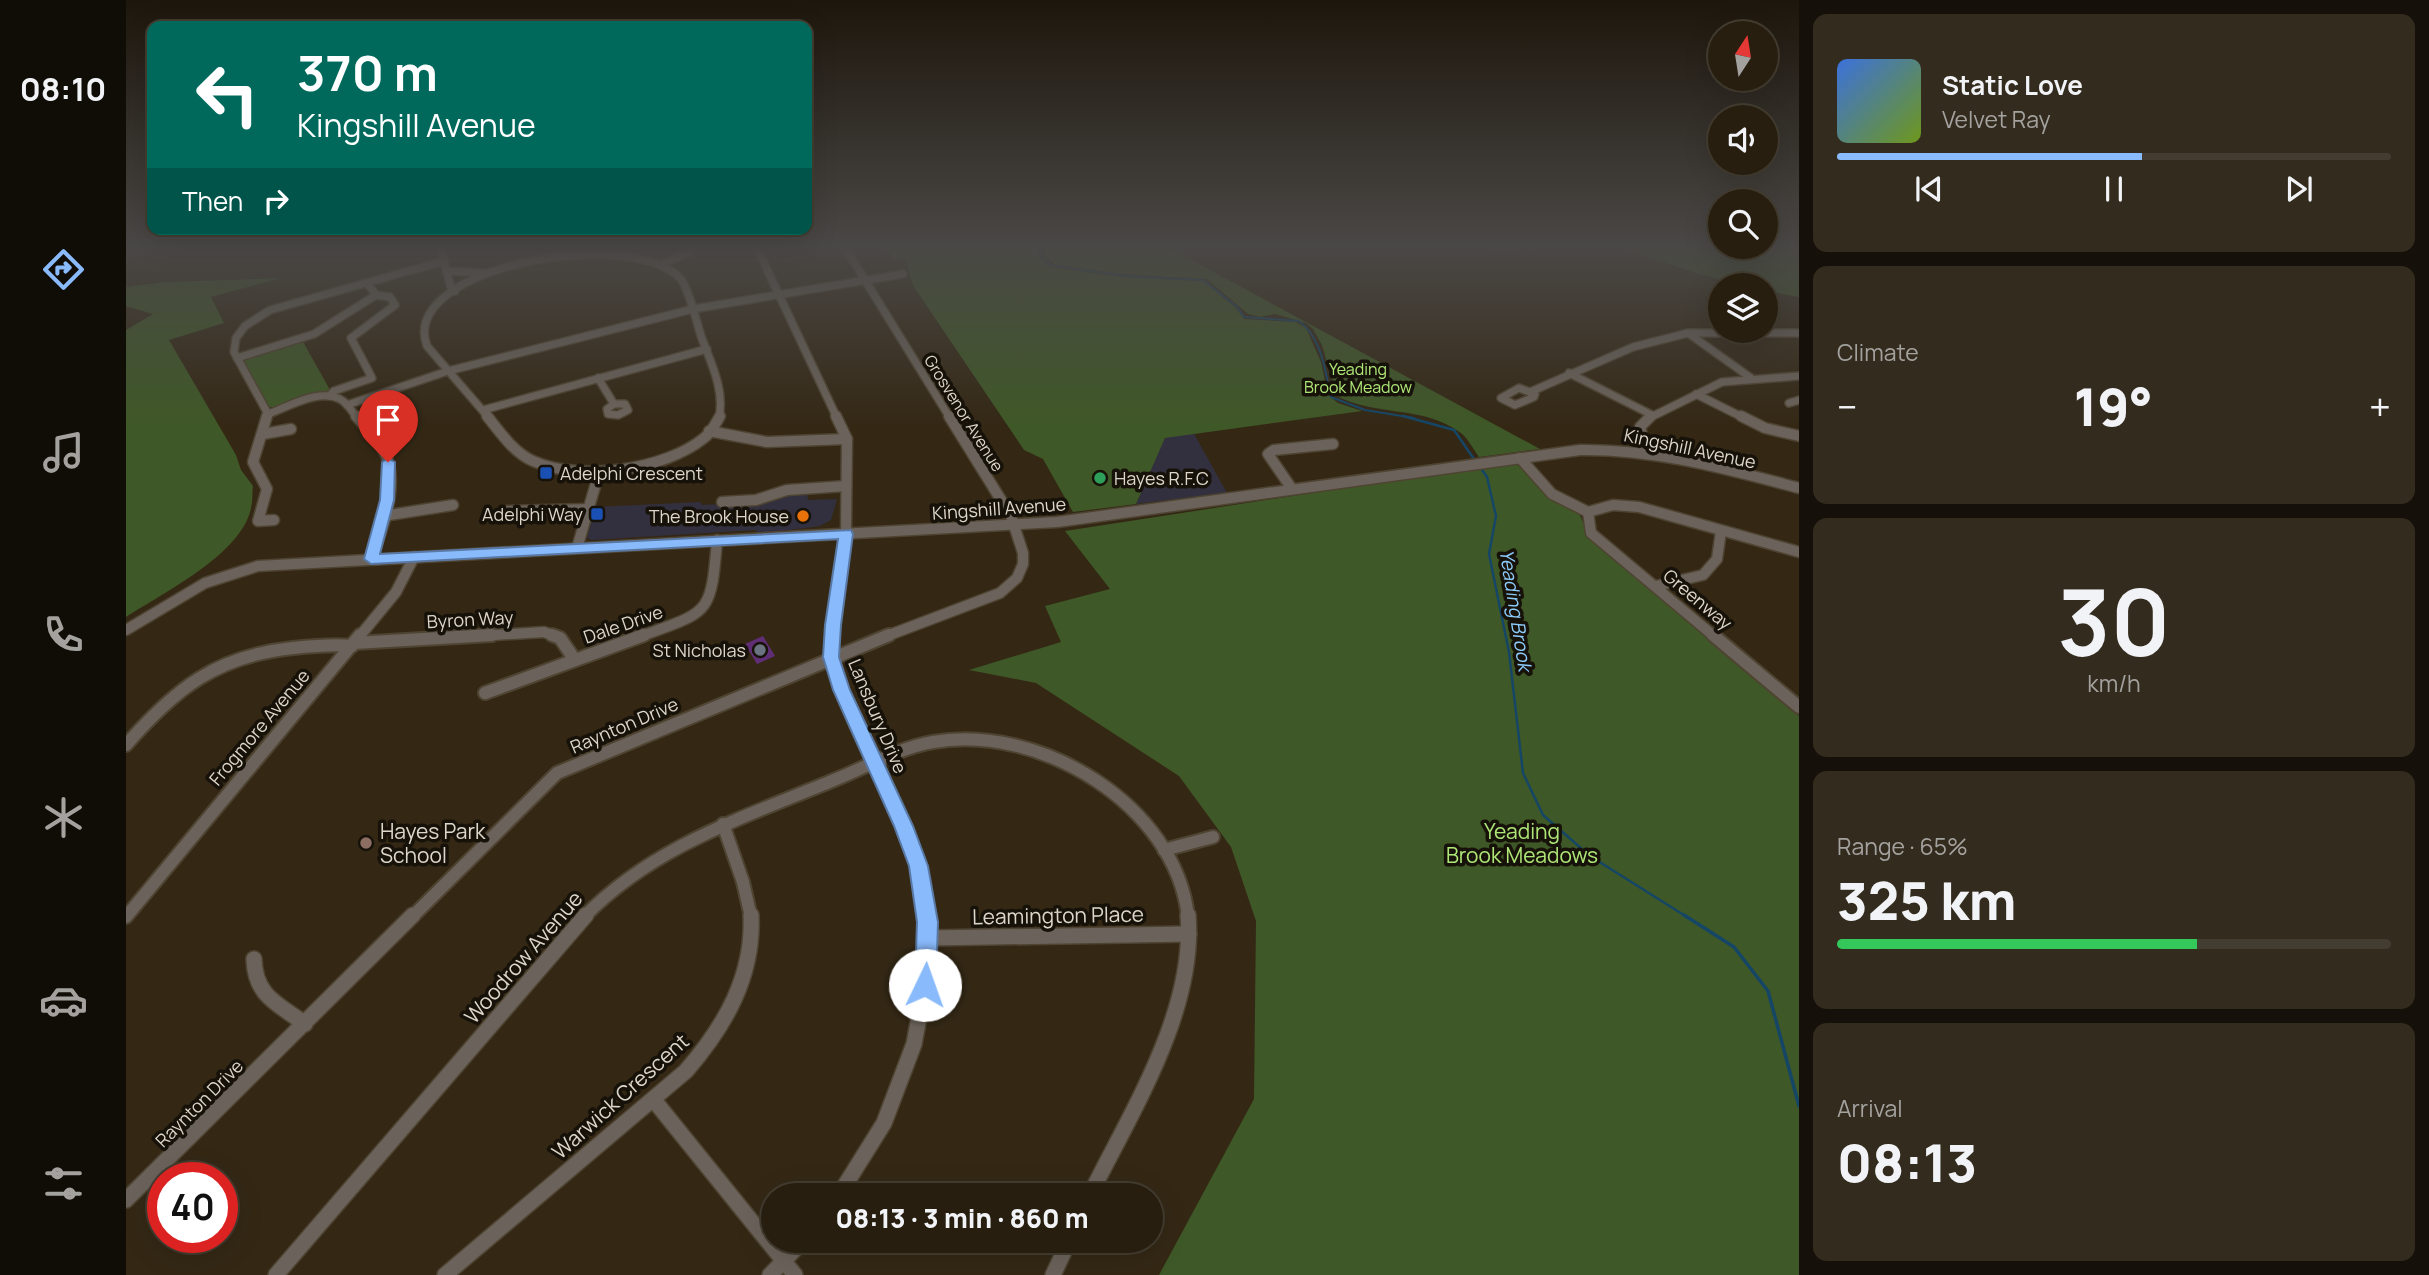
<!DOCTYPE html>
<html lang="en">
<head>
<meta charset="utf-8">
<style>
	body { margin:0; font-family:Manrope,sans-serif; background:#332b1e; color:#f1f3f6; height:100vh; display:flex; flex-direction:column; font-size:26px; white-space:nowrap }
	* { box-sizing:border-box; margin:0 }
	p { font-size:23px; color:#a4a29f }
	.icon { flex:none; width:38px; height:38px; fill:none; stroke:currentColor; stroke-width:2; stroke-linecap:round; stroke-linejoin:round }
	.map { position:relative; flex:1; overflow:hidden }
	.sheet { display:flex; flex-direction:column; gap:14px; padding:14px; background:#151009; width:630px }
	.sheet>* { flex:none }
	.top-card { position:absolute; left:21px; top:21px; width:665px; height:214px; border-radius:14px; box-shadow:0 7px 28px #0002,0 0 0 2px #433c30; background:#00695c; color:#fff; overflow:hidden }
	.needle { width:46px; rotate:12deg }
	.controls { position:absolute; left:1582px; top:21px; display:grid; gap:14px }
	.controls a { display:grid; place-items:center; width:70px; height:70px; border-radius:50%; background:#271e10; box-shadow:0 7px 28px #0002,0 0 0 2px #433c30; font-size:35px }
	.speed { position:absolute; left:21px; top:1162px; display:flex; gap:14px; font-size:35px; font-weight:700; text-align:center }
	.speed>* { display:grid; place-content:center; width:91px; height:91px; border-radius:50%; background:#271e10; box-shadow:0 7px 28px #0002,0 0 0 2px #433c30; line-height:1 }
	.speed .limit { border:10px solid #d22; background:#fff; color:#111 }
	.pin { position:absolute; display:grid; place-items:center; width:60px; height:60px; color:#fff; margin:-72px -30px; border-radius:50% 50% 50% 0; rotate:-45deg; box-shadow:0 0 7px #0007 }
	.pin .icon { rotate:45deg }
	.me { position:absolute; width:77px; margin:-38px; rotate:3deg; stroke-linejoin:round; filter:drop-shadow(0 0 5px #0008) }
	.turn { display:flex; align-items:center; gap:24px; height:147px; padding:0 35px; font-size:32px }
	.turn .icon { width:91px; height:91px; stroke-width:2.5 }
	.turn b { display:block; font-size:49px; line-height:60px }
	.then { display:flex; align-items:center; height:66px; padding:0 35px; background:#0003; gap:14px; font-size:26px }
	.big { font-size:52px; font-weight:800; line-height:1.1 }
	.sheet .widget { flex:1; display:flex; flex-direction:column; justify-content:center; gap:10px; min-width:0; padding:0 24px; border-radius:14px; background:#332b1e }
	.sheet .dial { align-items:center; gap:0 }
	.dial b { font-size:91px; line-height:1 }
	.song { display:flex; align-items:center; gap:21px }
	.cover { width:84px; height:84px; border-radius:10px; background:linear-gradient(135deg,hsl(220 70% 55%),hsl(80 70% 35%)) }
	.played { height:7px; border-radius:4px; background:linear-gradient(90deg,#89bafc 55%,#433c30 55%) }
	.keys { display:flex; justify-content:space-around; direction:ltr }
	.heat { display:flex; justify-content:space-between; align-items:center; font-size:38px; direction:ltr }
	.charge { height:10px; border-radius:5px; background:linear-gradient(90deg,#34c759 65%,#433c30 0) }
	.trip { position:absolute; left:635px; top:1183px; width:402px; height:70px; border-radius:35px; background:#271e10; box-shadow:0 7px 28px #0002,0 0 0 2px #433c30; font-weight:800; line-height:70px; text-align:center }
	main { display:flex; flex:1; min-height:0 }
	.menu { display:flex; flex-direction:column; width:126px; justify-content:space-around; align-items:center; background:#100c06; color:#a4a29f }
	.menu .icon { width:49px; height:49px }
	.menu .on { color:#89bafc }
	.menu b { font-size:32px; color:#f1f3f6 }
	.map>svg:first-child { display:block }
</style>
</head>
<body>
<main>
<nav class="menu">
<b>08:10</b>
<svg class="icon on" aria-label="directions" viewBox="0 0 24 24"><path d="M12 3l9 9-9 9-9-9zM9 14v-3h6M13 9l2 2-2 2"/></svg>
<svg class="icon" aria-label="music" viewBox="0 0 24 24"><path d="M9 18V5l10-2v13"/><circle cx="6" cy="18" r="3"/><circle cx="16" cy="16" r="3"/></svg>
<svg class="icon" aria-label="phone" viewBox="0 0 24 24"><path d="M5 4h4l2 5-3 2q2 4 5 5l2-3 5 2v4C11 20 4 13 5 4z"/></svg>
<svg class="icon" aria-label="climate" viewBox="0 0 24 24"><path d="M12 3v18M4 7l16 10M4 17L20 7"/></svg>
<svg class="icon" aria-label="car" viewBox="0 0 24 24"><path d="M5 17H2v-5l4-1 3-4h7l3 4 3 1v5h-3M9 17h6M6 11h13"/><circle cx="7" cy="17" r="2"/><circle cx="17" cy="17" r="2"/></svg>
<svg class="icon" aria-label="filters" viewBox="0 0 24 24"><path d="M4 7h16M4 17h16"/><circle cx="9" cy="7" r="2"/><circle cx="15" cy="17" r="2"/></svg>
</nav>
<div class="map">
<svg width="1673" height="1275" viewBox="0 0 1673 1275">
	<rect width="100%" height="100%" fill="#342815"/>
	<!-- commercial -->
	<g fill="#322f3f">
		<path d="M1067,432L1101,493L1010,504L1038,438Z"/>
		<path d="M661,492H681L682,500L711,499L705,520L694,526L641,533L631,534L630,530L465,540L461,537L470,507L574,502L576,505L634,502Z"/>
	</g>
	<!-- green -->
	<g fill="#3f5827">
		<path d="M759,246H915L910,248L914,259L925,267L995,277L1077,281L1110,308L1118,319L1170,322L1180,328L1195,362L1202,395L1212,403L1236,411L1039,438L1010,504L947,512L917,459L898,450L790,290C783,279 783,265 776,255L769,260Z"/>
		<path d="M932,246H1040L1414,449L1353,457C1347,449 1341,436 1332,431C1297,406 1249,416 1211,396L1196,345L1187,329L1180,323L1149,314L1134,317L1122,314L1081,279L995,274L929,264L921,258L917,248Z"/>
		<path d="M1358,246H1673V297L1640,291V285H1616L1573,274L1490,246L1361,249Z"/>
		<path d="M155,278L85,297L98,323L43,340L110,455L115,470L127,486C126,493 127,501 125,508C116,554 37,593 0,617V330L27,314L0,306V287L41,282Z"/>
		<path d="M176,340L204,390L154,407H143L116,360Z"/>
		<path d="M1393,461L1451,509L1463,535L1673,716V1275H1033L1128,1099L1130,921L1105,847L1053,776L910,683L843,670L935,642L919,606L984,589L939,531Z"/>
	</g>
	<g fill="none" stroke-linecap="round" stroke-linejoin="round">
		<!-- stream-far2 -->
		<path stroke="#154666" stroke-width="2" d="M920,246L913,247L916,258L925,265L998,276L1077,280L1111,307L1118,317L1173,321C1196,338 1199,371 1205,397L1239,410L1288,418"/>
		<!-- stream-far1 -->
		<g stroke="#154666" stroke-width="2.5">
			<path d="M1277,416L1328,430L1350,462"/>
			<path d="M1354,467L1361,477L1370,516L1363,554L1383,652L1397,773L1417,815L1464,856L1561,917"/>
		</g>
		<!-- stream -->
		<path stroke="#154666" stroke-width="3.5" d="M1558,915L1608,947L1642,991L1673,1106"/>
	</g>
	<!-- building -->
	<path fill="#602e76" d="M637,636L649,656L631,664L619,644Z"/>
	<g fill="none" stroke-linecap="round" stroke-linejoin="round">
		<defs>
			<g id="minor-far3">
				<path d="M314,246L325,288L329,291"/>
				<path d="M630,246L711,418"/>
				<path d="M718,246L824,418"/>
				<path d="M535,265L565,251L568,246"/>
				<path d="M320,271L359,273"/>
				<path d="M1562,333L1625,378"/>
				<path d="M111,358L188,334L250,295"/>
				<path d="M1443,373L1526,415"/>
				<path d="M472,378L488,404"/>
				<path d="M1393,388L1409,394L1408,397L1389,405L1375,398Z"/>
				<path d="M1404,392L1507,347L1562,333H1673"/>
				<path d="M1570,394L1618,418"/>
				<path d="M203,396L208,391L246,378L225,338L269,305L264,297L250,295L241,283"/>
				<path d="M1663,403L1673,400"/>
				<path d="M488,404H499L502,410L492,415L482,414L481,409Z"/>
				<path d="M221,405L322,371L567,309L777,274"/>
				<path d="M357,410L581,349"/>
				<path d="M142,414C162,407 196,386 217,401C222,405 227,412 231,418"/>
				<path d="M141,418L142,414L108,352L110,338L119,326L144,310L318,261"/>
				<path d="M363,418L301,346C272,268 499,226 553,277C562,285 571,323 575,336C585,363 599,390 593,418"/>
				<path d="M1523,418L1596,382L1673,376"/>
			</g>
			<g id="minor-far2">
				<path d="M141,416L127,462L141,489L132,521L148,520"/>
				<path d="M230,416C241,429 257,444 262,461C271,491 256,531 245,559"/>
				<path d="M361,416C374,432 388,453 407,461C454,482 539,470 578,438C585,433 590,423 594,416"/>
				<path d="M1615,416L1639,428L1673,436"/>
				<path d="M583,431L641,442L721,439"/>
				<path d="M137,434L165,429"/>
				<path d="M1520,452L1514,427L1525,416"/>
				<path d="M1394,458L1426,494L1462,512"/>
				<path d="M1166,489L1142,454L1148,450L1207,444"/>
				<path d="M596,502L630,500L661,490L720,486"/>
				<path d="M381,511L464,509"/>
				<path d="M1462,512L1465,533L1589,637"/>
				<path d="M1462,512L1487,505L1513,507L1673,552"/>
				<path d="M257,516L327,505"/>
				<path d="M451,548L473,473"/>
				<path d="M1530,586L1577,575L1591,559L1595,531"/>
				<path d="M0,630L79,583L132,566L931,522L1454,450C1530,449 1600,469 1673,488"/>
				<path d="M233,637L270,592L288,557"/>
				<path d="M336,637L418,632L431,637"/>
				<path d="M513,637C583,611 585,617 591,540"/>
				<path d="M706,637L720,534L721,439L710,416"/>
				<path d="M758,637L874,593L891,578L897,564V553L885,516L823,416"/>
			</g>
			<g id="minor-far1">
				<path d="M426,635L434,638L449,660"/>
				<path d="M706,635C704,669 718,696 731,727C757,783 801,854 800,917"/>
				<path d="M1587,635L1673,707"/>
				<path d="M228,643L366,635"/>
				<path d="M359,693L518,635"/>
				<path d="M0,745C49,689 90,656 167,648C186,646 206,644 226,646"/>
				<path d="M597,824L617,882L625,917"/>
				<path d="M1038,850L1087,837"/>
				<path d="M0,917L234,635"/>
				<path d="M286,917L431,773L763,635"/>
				<path d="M458,917C527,846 619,817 708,780C741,767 772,748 807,742C913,723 1050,805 1062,917"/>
			</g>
			<g id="minor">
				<path d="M802,938L1063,934"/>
				<path d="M128,959C129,997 153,1004 179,1024"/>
				<path d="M527,1099L669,1275"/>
				<path d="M713,1195L758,1123L788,1044L799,985L800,915"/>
				<path d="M964,1195C1005,1112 1070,1011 1062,915"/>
				<path d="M0,1200L287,915"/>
				<path d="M150,1275L460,915"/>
				<path d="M319,1275L560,1071C599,1026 628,976 625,915"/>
				<path d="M644,1275L677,1241"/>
				<path d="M927,1275L943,1241"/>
			</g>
		</defs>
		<!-- minor-far3 casing -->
		<use href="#minor-far3" stroke="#4f4432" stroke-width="10"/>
		<!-- minor-far2 casing -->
		<use href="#minor-far2" stroke="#4f4432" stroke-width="13"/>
		<!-- minor-far1 casing -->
		<use href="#minor-far1" stroke="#4f4432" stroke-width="16"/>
		<!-- minor casing -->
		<use href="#minor" stroke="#4f4432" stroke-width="18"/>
		<!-- minor-far3 -->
		<use href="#minor-far3" stroke="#6b635b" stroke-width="7"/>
		<!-- minor-far2 -->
		<use href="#minor-far2" stroke="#6b635b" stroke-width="10"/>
		<!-- minor-far1 -->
		<use href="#minor-far1" stroke="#6b635b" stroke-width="12"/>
		<!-- minor -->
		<use href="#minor" stroke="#6b635b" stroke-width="15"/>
	</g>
	<!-- sky -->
	<linearGradient id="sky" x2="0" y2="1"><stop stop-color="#1d160c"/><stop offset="0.58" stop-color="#4a4846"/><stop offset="1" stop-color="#4a4846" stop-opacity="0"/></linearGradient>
	<rect width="1673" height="425" fill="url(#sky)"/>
	<!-- route -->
	<path fill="#89bafc" stroke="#5979a4" stroke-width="2" d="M262,458L269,462L268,500L254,554L725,530L727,534L715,625L713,657L724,690L787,826L802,866L812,922L810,985L807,992L799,995L792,992L789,985L791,922L783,866L768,826L707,690L697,657L699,625L712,539L245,564L238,559L254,500L256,462Z"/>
	<!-- markers -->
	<g fill="#1a4fb4" stroke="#171209" stroke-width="2.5">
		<rect x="413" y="466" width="14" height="14" rx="3.5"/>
		<rect x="464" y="507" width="14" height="14" rx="3.5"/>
	</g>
	<circle fill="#2e9e5b" stroke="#171209" stroke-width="2.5" cx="974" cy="478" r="7"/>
	<circle fill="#e8710a" stroke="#171209" stroke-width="2.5" cx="677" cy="516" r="7"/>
	<circle fill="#6b7280" stroke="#171209" stroke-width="2.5" cx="634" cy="650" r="7"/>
	<circle fill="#8d6e63" stroke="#171209" stroke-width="2.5" cx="240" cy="843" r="7"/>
	<g text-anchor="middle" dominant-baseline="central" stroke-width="7" stroke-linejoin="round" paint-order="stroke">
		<!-- far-park labels -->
		<g font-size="16" fill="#aee777" stroke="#171209">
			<text x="1232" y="369">Yeading<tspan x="1232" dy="18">Brook Meadow</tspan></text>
		</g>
		<!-- far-street labels -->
		<g font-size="16" fill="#ddd6ca" stroke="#171209">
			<text transform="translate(838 413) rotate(58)">Grosvenor Avenue</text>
		</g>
		<!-- street labels -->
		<g font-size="18" fill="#ddd6ca" stroke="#171209">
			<text transform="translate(1564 448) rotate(12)">Kingshill Avenue</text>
			<text transform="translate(873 508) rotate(-4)">Kingshill Avenue</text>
			<text transform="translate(1572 599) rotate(40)">Greenway</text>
			<text transform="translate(344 619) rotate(-3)">Byron Way</text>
			<text transform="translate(497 624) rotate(-19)">Dale Drive</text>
			<text transform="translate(752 716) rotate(67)">Lansbury Drive</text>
			<text transform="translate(498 725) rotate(-23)">Raynton Drive</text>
			<text transform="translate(133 727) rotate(-50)">Frogmore Avenue</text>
			<text transform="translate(73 1103) rotate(-45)">Raynton Drive</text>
		</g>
		<!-- poi labels -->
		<g font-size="18" fill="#ddd6ca" stroke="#171209" text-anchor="end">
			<text x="434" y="473" text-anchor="start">Adelphi Crescent</text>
			<text x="988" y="478" text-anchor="start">Hayes R.F.C</text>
			<text x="457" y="514">Adelphi Way</text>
			<text x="663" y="516">The Brook House</text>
			<text x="620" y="650">St Nicholas</text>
		</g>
		<!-- water labels -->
		<g font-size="19" font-style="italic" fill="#8ccbfa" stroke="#171209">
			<text transform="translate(1390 610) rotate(81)">Yeading Brook</text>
		</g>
		<!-- near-poi labels -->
		<g font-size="21" fill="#ddd6ca" stroke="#171209" text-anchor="start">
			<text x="254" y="831">Hayes Park<tspan x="254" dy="24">School</tspan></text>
		</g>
		<!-- near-park labels -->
		<g font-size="21" fill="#aee777" stroke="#171209">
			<text x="1396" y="831">Yeading<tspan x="1396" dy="24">Brook Meadows</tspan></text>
		</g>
		<!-- near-street labels -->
		<g font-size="21" fill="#ddd6ca" stroke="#171209">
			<text transform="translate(932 915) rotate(-1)">Leamington Place</text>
			<text transform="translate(397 957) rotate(-49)">Woodrow Avenue</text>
			<text transform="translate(494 1096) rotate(-42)">Warwick Crescent</text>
		</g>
	</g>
</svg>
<div class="controls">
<a><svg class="needle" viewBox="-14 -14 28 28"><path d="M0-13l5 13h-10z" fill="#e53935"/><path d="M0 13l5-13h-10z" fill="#a4a29f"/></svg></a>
<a><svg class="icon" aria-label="sound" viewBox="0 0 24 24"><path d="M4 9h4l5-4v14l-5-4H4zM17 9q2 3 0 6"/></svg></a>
<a><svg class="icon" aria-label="search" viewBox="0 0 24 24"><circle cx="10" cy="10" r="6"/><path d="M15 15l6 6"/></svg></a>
<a><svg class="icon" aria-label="layers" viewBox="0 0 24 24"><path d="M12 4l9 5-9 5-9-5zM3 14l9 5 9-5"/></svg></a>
</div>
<div class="speed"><div class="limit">40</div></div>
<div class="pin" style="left:262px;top:462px;background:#d93025"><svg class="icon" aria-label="arrive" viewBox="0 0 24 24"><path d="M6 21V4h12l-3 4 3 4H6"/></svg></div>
<svg class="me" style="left:799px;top:985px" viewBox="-20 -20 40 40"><circle r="19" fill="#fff"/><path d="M0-13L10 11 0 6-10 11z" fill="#89bafc"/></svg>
<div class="trip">08:13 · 3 min · 860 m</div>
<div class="top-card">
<div class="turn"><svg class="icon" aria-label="left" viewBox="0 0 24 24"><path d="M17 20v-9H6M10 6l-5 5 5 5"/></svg><div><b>370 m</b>Kingshill Avenue</div></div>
<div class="then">Then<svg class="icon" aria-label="right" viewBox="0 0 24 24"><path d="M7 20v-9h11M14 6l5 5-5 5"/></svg></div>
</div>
</div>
<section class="sheet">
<div class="widget">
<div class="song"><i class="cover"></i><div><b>Static Love</b><p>Velvet Ray</p></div></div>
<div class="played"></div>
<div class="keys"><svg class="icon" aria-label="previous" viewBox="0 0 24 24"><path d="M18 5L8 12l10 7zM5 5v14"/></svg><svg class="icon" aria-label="pause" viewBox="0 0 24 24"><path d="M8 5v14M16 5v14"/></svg><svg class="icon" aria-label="next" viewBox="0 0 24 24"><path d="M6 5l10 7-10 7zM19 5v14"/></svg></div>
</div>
<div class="widget"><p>Climate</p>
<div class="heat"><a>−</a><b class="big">19°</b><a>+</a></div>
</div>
<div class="widget dial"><b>30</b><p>km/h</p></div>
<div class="widget"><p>Range · 65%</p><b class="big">325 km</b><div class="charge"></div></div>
<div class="widget"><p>Arrival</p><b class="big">08:13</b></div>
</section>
</main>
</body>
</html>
